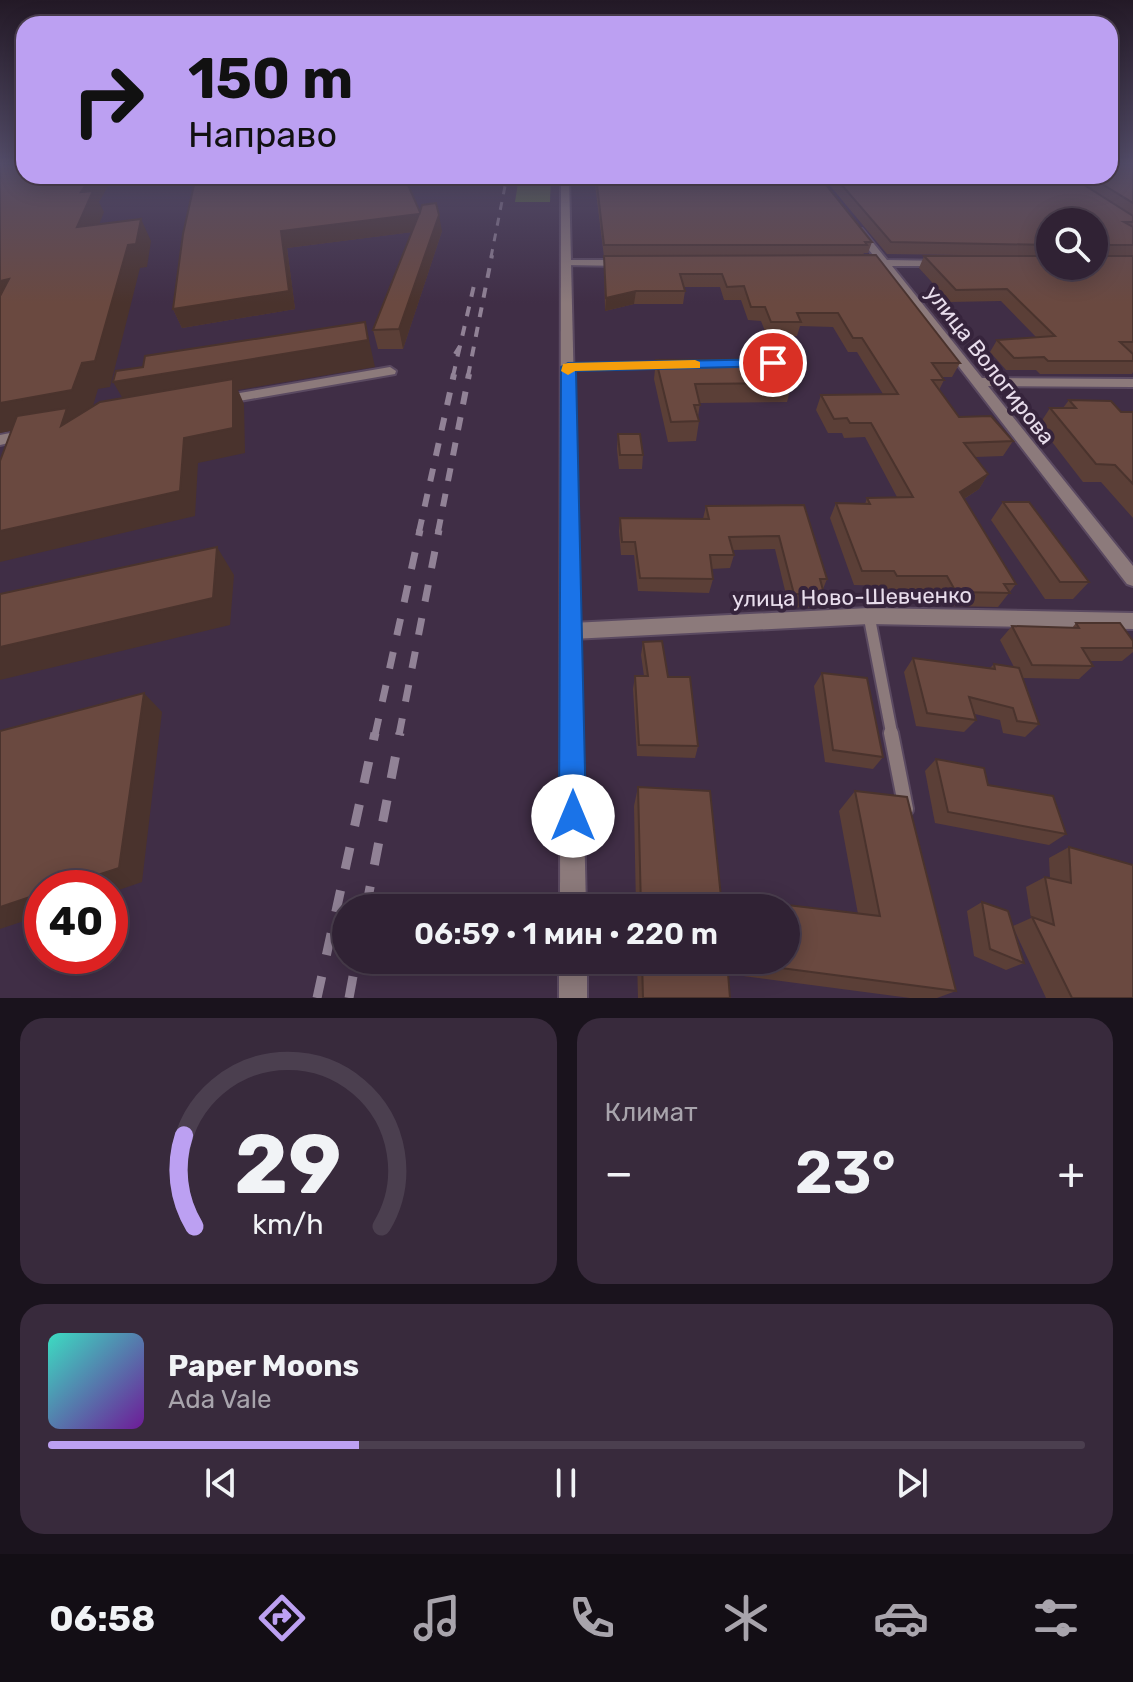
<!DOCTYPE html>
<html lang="ru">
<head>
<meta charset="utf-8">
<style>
	body { margin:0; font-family:Rubik,sans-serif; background:#382a3c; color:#f1f3f6; height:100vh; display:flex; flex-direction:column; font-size:30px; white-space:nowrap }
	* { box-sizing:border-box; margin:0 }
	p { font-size:26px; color:#a8a4ac }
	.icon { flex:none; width:44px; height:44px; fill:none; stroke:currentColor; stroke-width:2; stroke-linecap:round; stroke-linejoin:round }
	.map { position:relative; height:998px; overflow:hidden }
	.details { display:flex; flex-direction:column; gap:20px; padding:20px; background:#1a131d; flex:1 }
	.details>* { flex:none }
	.guide { position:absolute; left:16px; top:16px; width:1102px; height:168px; border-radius:24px; box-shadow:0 4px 20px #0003,0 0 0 2px #4b3f4f; background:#bca0f2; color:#111; overflow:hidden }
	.controls { position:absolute; left:1036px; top:208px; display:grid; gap:16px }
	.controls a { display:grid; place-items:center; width:72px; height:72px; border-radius:50%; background:#302234; box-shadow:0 4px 20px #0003,0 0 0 2px #4b3f4f; font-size:40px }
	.speed { position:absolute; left:24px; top:870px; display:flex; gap:16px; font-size:40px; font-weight:700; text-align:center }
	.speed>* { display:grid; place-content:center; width:104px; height:104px; border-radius:50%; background:#302234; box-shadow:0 4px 20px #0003,0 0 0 2px #4b3f4f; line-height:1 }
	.speed .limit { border:12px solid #d22; background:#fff; color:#111 }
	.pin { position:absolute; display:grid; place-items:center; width:68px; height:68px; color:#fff; margin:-34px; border:4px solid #fff; border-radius:50%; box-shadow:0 2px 8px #0007 }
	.me { position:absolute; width:88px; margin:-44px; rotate:0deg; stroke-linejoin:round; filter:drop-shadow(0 0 6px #0008) }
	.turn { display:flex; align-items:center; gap:28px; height:168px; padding:0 40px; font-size:36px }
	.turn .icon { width:104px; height:104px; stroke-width:2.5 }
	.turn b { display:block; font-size:56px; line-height:68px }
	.big { font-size:60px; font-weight:600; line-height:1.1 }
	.details .widget { flex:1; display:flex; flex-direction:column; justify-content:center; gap:12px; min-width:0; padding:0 28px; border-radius:24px; background:#382a3c }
	.details .dial { align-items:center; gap:0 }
	.dial svg { height:208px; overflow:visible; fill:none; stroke:#4b3f4f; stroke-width:7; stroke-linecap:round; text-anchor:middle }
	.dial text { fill:#f1f3f6; stroke:none }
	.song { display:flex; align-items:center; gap:24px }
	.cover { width:96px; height:96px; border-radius:12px; background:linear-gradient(135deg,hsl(170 70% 55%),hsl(280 70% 35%)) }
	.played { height:8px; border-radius:4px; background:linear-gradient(90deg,#bca0f2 30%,#4b3f4f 30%) }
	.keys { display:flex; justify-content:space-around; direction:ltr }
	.heat { display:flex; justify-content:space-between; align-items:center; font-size:44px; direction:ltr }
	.details .tiles { flex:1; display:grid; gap:20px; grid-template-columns:1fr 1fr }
	.widget:last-child { grid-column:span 2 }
	.trip { position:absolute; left:332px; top:894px; width:468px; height:80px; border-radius:40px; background:#302234; box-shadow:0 4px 20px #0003,0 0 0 2px #4b3f4f; font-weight:600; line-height:80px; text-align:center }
	.dock { display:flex; height:128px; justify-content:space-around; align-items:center; background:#130e15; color:#a8a4ac }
	.dock .icon { width:56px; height:56px }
	.dock .on { color:#bca0f2 }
	.dock b { font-size:36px; color:#f1f3f6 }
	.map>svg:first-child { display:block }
</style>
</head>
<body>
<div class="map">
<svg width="1133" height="998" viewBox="0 0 1133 998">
	<rect width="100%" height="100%" fill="#402e46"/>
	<!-- green -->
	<path fill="#546934" d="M519,176H551L550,202H515Z"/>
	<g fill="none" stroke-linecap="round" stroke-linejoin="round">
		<defs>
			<path id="service-far2" d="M568,367L665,365"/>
			<path id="service-far1" d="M869,616L892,735"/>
			<path id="service" d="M891,733L906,809"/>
			<g id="minor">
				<path d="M856,229H862L887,260L945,261L946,263L941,266H892L982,378L1133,379V387L988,386L1133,566V586L1127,584L881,266L872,265V261L877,260L854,231Z"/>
				<path d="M567,260H625L630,263L625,266L563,265L562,263Z"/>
				<path d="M390,367L396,371L395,374L222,404L215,400L222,396Z"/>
				<path d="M30,429L37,434L35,437L0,445V435Z"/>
				<path d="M869,608L1133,613V629L869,624L572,639L565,637L562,631L565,625L572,623Z"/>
			</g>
			<g id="tertiary">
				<path d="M561,176H569L586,908H560Z"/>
				<rect x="559" y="960" width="28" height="38"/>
			</g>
		</defs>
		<!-- service-far2 casing -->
		<use href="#service-far2" stroke="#5b4a61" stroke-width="9"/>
		<!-- service-far1 casing -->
		<use href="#service-far1" stroke="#5b4a61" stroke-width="15"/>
		<!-- service casing -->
		<use href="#service" stroke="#5b4a61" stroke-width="18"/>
		<!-- minor casing -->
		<use href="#minor" stroke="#5b4a61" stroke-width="4"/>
		<!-- tertiary casing -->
		<use href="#tertiary" stroke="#5b4a61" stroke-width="4"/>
		<!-- service-far2 -->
		<use href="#service-far2" stroke="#8c7a7b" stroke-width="6"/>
		<!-- service-far1 -->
		<use href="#service-far1" stroke="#8c7a7b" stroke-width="11"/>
		<!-- service -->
		<use href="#service" stroke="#8c7a7b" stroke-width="14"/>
		<!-- minor -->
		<use href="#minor" fill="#8c7a7b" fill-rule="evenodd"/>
		<!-- tertiary -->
		<use href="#tertiary" fill="#8c7a7b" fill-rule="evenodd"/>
		<!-- rail-far4 -->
		<path stroke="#918296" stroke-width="3" stroke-dasharray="8 8" stroke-linecap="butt" d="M491,257L507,176"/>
		<!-- rail-far3 -->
		<g stroke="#918296" stroke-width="4" stroke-dasharray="10 10" stroke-linecap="butt">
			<path d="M455,354L460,346L475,281"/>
			<path d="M453,376L460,346"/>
			<path d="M468,376L492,255"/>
		</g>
		<!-- rail-far2 -->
		<g stroke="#918296" stroke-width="6" stroke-dasharray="13 13" stroke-linecap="butt">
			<path d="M419,532L454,374"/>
			<path d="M438,532L469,374"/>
		</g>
		<!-- rail-far1 -->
		<g stroke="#918296" stroke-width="7" stroke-dasharray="17 17" stroke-linecap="butt">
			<path d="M375,735L420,530"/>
			<path d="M399,735L439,530"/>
		</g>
		<!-- rail -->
		<g stroke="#918296" stroke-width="9" stroke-dasharray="22 22" stroke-linecap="butt">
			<path d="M366,908L400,733"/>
			<path d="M317,998L375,733"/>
			<path d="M349,998L356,960"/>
		</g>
	</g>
	<!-- wall -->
	<g fill="#5b3f37" fill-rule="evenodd">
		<path d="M1133,164V372L1132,374H1040L1036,370H1006L990,352L997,340L1036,337L1001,301L950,302L919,268L924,256H1029L887,254L822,176H1110ZM1050,222L1094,266H1050Z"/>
		<path d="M196,176L420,212L442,231L403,349H378L373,330L412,232L287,248L295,309L182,328L173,309Z"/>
		<path d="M594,176H819L872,242L868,253H864L863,255L960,363L952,377H941L944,380L939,390L959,417L1013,441L1003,456L975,457L988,474L979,489L964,499L1016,584L998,607L946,606L938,591H888L886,586L854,585L830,518L836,503L865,504L867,498L897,497L865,437L844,438L842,433H828L816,410L821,395L883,394L857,352H848L833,327L800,326L797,336H767L761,321L748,320L741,300H724L720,287H684L685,291L683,304H634L605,311L604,257Z"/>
		<path d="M656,360L792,383L787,402L700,403L698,417L699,421L696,441L668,442L654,379Z"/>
		<path d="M1069,400L1121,412H1133V518L1101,482H1083L1039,425L1050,408H1063Z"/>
		<path d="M618,434L643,455L642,469H619L617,449Z"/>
		<path d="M1003,502L1089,582L1073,599H1045L991,520Z"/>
		<path d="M804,505L827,579L823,589L824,594L818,608L789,607L775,549L733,550L734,555L730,568L711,569L713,579L709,593L638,591L634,555H621L619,531L620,518L703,519L706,506Z"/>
		<path d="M1076,623L1133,641V652L1122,661H1090L1093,666L1079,679L1022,678L1039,724L1025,737L1003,733L1000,720L975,714L976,720L964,732L916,726L904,672L913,658L990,668L994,664L1014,667L1000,640L1012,626L1072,628Z"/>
		<path d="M643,642L668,677L698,746L695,758L637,756L633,689L635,676H644L641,655Z"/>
		<path d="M822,673L883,757L873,769L825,762L814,686Z"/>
		<path d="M936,759L988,785L1066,834L1049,845L935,823L925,771Z"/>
		<path d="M638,787L721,897L858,914L839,811L855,791L956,991L937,998H910L728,974L730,998H638L637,960H786V908H636L634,806Z"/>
		<path d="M1069,847L1133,998H1046L1013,927L1024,963L1006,970L974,956L967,911L982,902L1013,926L1031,918L1026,887L1045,877L1050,878L1049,858Z"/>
	</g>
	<!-- shaded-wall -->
	<g fill="#4a332d">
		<path d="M92,176H114L99,202L104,212L89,250L77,227L81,192Z"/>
		<path d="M419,214L421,231L287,248L295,309L182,328L173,309L281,231Z"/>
		<path d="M439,215L442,231L403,349L399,329Z"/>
		<path d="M141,219L151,241L147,267L140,268L110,387L98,389L90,416L61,426L62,421L0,433V403L128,245Z"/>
		<path d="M9,279L0,307V281Z"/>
		<path d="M636,291L634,304L605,311L606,298Z"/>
		<path d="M365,322L375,367L238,390L244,404L245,453L198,463L195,516L0,562V531L129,409L113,382Z"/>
		<path d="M988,474L979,489L951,507L960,492Z"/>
		<path d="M217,547L234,575L230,625L0,680V647Z"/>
		<path d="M144,693L162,712L142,882L110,893V888H58Z"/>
		<path d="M42,893V915L0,929V907Z"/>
	</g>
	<!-- building -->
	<g fill="#6a4940" stroke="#4a332d" stroke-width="2">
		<path d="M0,164H24V176H92L81,192L93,191L77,227L141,219L136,244L128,245L95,361L82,363L72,390L0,403V296L9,279L0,281Z"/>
		<path d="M1110,164H1133V203L1089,176H1110Z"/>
		<path d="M196,176H404L420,212L422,205L436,203L439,215L399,329L373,330L419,214L281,231L289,291L173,309L183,234Z"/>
		<path d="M596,176H819L872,242H865L867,245H604Z"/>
		<path d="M834,176H1070L1133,216V222H1124L1133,227V245H1099L1101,256H1133V342H1120L1133,354V361H1048L1044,357L1014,358L997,340L1055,336L1007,289L956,290L924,256H1050V266H1094V222H1050V245L891,242Z"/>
		<path d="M876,255L960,363H932L944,380H932L959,417L991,416L1013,441L964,443L988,474L960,492L1016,584H1004L1010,593L956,592L947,576H897L894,571H862L836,503L870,504L867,498L913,497L871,423H850L847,418L834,419L821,395L898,394L862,338H853L838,313H797L801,322H771L765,307H751L744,286L727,287L722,274H680L685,291H636L606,298L604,256Z"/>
		<path d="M365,322L368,340L113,382L116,371L143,367L145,356Z"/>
		<path d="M781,359L792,383L695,384L700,405H694L699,421L671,422L656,360Z"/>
		<path d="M233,379V428L184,438L180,491L0,531V461L17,416L67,408L61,426L100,402Z"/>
		<path d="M1069,400L1111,401L1121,412H1133V484L1115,465L1096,464L1050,408H1076Z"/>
		<path d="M618,434H640L643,455H620Z"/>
		<path d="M1003,502H1029L1089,582H1060Z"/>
		<path d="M804,505L827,579H820L824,594H794L779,536L729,537L734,555H710L713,579L640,578L635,542H622L620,518L709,519L706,506Z"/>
		<path d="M217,547L213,598L0,647V594Z"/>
		<path d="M1076,623H1120L1133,641V648H1082L1093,666L1032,665L1012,626L1079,628Z"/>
		<path d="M662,641L668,677H690L698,746L639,745L635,676H648L643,642Z"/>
		<path d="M913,658L995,669L994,664L1019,668L1039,724L1017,721L1013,708L969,697L976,720L927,713Z"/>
		<path d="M822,673L867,678L883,757L833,750Z"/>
		<path d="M144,693L119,868L58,888H42V893L0,907V731Z"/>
		<path d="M936,759L984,768L988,785L1053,796L1066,834L948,812Z"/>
		<path d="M638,787L710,791L721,897L880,916L855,791L907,797L956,991L727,961L730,998H643L642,960H786V908H641Z"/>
		<path d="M1069,847L1133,865V998H1072L1032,917L1054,925L1045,877L1071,883Z"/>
		<path d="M982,902L1008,911L1024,963L990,949Z"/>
	</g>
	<!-- sky -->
	<linearGradient id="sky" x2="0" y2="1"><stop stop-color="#231926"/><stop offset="0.54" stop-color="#534c68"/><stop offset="1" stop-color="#534c68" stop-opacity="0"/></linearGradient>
	<rect width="1133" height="303" fill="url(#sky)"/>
	<!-- route -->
	<path fill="#1a73e8" stroke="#114b97" stroke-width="2" d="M773,359L780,363L778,366L576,371L586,816L582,825L573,829L563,825L559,816L561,367L568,363Z"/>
	<!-- slow -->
	<path fill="#f59e0b" d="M695,360L700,362V368L575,371L568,375L561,371L563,364L568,363Z"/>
	<g text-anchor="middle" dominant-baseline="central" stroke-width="8" stroke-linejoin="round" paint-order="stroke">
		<!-- street labels -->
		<g font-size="22" fill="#e8ddec" stroke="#36243c">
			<text transform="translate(990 365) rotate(52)">улица Вологирова</text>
			<text transform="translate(852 597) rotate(-1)">улица Ново-Шевченко</text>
		</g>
	</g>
</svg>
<div class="controls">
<a><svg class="icon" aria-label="search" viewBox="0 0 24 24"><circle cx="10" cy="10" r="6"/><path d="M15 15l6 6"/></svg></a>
</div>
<div class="speed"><div class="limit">40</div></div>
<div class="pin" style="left:773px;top:363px;background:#d93025"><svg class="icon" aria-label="arrive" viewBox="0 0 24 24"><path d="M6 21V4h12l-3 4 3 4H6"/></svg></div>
<svg class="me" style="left:573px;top:816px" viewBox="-20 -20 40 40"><circle r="19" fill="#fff"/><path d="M0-13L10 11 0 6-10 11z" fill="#1a73e8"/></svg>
<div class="trip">06:59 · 1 мин · 220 m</div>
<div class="guide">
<div class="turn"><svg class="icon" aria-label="right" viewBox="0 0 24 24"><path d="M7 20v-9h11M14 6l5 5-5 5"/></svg><div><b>150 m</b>Направо</div></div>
</div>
</div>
<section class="details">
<div class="tiles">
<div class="widget dial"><svg viewBox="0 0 100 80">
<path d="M14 69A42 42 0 1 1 86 69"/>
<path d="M14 69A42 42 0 0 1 10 34" stroke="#bca0f2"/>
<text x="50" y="56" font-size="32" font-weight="700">29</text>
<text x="50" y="72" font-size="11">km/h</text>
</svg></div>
<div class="widget"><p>Климат</p>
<div class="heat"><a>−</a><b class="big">23°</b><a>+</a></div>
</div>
<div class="widget">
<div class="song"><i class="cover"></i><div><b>Paper Moons</b><p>Ada Vale</p></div></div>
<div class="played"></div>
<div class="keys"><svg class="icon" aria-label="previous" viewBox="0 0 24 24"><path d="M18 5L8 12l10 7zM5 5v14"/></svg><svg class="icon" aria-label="pause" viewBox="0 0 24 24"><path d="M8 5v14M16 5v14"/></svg><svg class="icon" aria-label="next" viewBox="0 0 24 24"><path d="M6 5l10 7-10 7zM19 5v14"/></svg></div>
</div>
</div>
</section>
<nav class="dock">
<b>06:58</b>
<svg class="icon on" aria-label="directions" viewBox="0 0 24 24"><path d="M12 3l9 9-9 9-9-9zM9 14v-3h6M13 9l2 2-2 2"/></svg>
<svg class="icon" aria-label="music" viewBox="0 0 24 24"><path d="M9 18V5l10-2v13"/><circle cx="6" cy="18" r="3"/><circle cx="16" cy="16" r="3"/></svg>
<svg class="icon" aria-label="phone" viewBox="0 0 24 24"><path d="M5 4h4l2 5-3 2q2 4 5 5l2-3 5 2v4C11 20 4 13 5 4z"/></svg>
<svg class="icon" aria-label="climate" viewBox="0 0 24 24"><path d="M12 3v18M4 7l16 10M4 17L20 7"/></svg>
<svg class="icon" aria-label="car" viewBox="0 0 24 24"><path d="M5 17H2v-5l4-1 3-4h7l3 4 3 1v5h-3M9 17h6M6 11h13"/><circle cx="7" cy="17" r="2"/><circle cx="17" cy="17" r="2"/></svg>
<svg class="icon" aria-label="filters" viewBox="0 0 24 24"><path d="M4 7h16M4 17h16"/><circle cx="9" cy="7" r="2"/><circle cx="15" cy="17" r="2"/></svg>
</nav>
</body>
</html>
